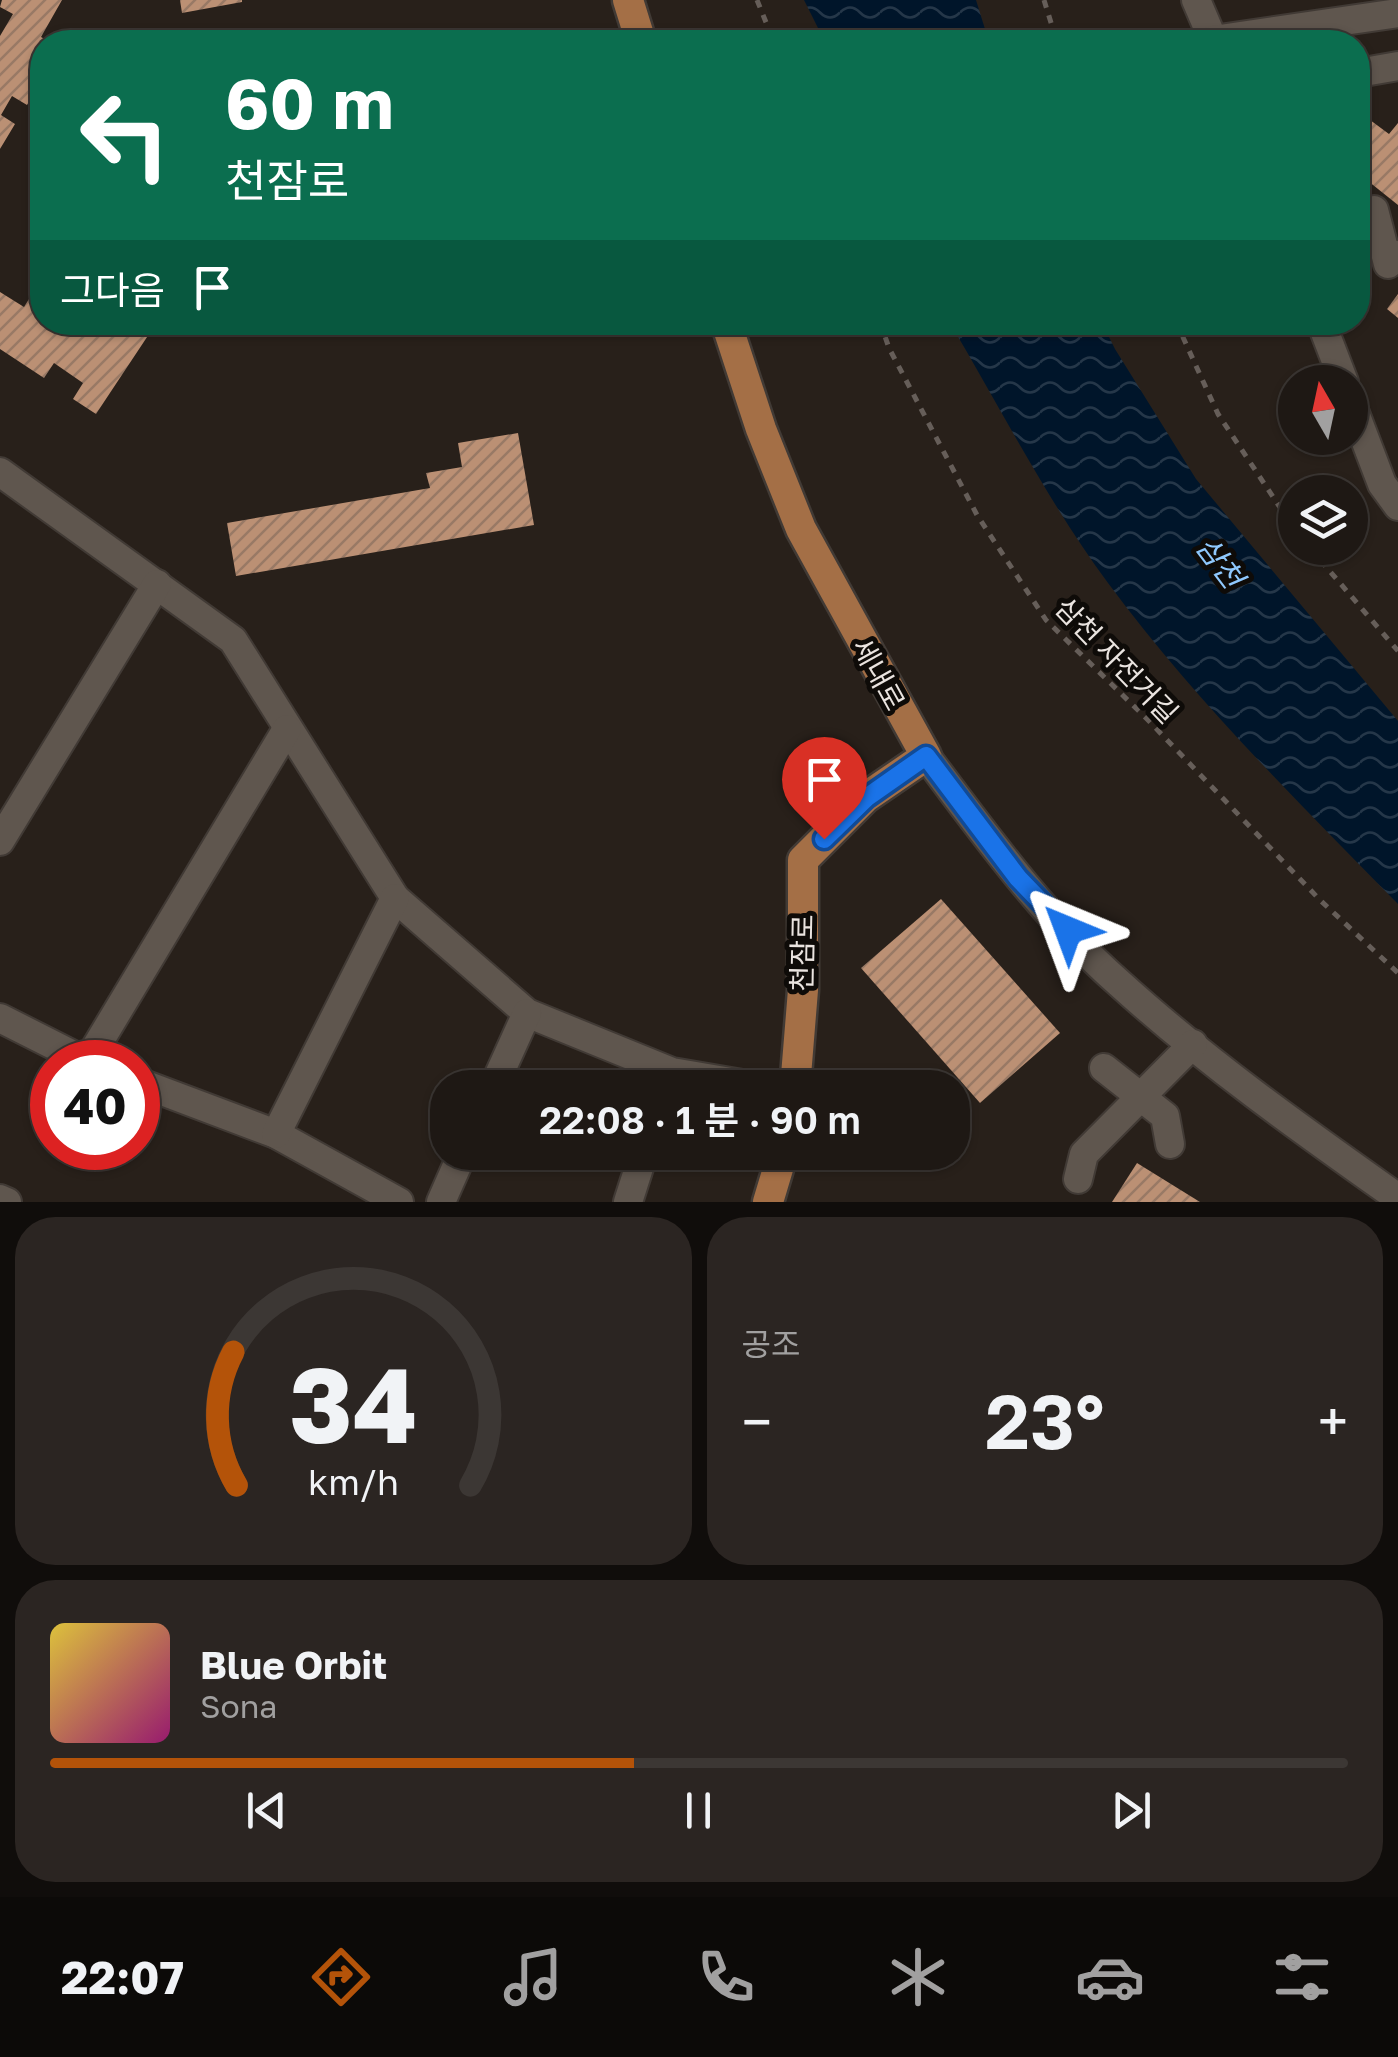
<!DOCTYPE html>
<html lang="ko">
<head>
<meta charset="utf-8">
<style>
	body { margin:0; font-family:"Golos Text","Noto Sans KR",sans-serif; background:#2b2522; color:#f1f3f6; height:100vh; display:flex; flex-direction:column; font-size:38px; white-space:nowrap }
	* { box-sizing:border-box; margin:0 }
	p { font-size:32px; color:#a1a0a0 }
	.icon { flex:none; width:55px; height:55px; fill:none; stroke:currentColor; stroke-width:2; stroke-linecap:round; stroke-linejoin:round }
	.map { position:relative; height:1202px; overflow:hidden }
	.side { display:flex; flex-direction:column; gap:15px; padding:15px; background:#100d0b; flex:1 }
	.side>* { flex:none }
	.hud { position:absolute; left:30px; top:30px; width:1340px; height:305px; border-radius:40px; box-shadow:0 2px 8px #0004,0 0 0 2px #3c3734; background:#0b6e4f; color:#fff; overflow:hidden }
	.needle { width:65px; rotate:351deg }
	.controls { position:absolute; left:1278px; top:365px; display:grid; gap:20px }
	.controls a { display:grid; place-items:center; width:90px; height:90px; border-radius:50%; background:#1e1814; box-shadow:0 2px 8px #0004,0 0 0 2px #3c3734; font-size:50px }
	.speed { position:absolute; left:30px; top:1040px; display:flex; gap:20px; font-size:50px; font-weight:700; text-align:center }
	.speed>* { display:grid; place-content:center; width:130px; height:130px; border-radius:50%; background:#1e1814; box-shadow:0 2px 8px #0004,0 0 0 2px #3c3734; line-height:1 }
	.speed .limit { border:15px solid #d22; background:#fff; color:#111 }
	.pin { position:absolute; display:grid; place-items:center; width:85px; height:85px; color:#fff; margin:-102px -42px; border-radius:50% 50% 50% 0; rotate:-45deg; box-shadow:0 0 10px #0007 }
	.pin .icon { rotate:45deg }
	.me { position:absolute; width:110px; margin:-55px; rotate:316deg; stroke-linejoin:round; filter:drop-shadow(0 0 8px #0008) }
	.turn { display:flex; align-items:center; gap:35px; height:210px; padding:0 30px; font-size:45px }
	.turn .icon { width:130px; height:130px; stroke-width:2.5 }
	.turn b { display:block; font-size:70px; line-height:85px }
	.then { display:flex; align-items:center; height:95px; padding:0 30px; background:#0003; gap:20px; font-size:38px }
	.big { font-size:75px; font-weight:600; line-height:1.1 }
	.side .widget { flex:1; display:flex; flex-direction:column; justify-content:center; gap:15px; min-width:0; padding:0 35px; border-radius:40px; background:#2b2522 }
	.side .dial { align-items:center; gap:0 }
	.dial svg { height:260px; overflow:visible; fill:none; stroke:#3c3734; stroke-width:7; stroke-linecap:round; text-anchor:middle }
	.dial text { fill:#f1f3f6; stroke:none }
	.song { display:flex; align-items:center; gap:30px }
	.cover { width:120px; height:120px; border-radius:15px; background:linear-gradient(135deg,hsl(50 70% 55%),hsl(320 70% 35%)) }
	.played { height:10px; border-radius:5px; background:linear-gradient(90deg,#b45309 45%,#3c3734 45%) }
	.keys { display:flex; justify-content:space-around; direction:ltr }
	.heat { display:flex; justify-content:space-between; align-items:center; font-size:55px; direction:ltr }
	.side .tiles { flex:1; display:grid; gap:15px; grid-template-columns:1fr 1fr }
	.widget:last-child { grid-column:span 2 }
	.trip { position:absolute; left:430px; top:1070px; width:540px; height:100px; border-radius:40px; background:#1e1814; box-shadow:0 2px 8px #0004,0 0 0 2px #3c3734; font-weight:600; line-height:100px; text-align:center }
	.tabs { display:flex; height:160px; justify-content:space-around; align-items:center; background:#0c0a08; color:#a1a0a0 }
	.tabs .icon { width:70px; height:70px }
	.tabs .active { color:#b45309 }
	.tabs b { font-size:45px; color:#f1f3f6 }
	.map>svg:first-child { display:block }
</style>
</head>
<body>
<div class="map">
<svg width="1398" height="1202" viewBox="0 0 1398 1202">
	<defs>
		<pattern id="water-waves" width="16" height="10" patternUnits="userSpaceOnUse" patternTransform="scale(2.5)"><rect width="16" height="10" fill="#00152a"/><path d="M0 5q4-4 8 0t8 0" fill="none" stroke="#253749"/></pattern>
		<pattern id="building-hatch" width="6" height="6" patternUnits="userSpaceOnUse" patternTransform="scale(2.5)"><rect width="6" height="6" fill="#bb9074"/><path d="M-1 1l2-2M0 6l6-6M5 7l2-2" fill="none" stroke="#987965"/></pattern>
	</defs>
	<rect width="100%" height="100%" fill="#28201a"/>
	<!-- water -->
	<g fill="url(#water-waves)">
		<path d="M804,0H976L989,42H825Z"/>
		<path d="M950,323H1102L1115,349L1196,479L1398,721V904C1298,802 1193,698 1108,583C1048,502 1001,409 950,323Z"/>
	</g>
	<!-- building -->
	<g fill="url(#building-hatch)">
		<path d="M2,0H62L41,37L50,42H42V79L27,105L12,96L1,115L15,124L0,149V36L13,14L0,7Z"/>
		<path d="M180,0H242V2L182,13Z"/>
		<path d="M1366,117L1389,134L1398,123V205L1358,173V128Z"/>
		<path d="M0,292L24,307L29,299L42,308V322H65L71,327L74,322H157L96,414L73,399L83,383L54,363L44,378L0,349Z"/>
		<path d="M1398,294V318L1387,309Z"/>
		<path d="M518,433L534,525L236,576L227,523L430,488L426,473L462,467L458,443Z"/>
		<path d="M941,899L1060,1033L980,1103L861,968Z"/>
		<path d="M1137,1163L1200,1202H1112Z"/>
	</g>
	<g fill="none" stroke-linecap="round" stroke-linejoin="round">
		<defs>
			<g id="minor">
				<path d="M1196,0L1214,42"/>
				<path d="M1213,40L1398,13"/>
				<path d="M1358,73L1398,66"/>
				<path d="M1374,210L1388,264L1398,255"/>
				<path d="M1321,322L1344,382"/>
				<path d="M1350,400L1382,484L1398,506"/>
				<path d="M0,472L233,640L395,898L527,1013L672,1072L766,1088"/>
				<path d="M926,756C985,835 1044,917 1119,983C1206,1062 1302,1130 1398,1198"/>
				<path d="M0,841L157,584"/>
				<path d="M0,1018L87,1062L287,729"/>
				<path d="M1104,1068L1165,1116L1170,1144"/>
				<path d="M138,1082L276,1134L399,1202"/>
				<path d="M493,1088L527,1013"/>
				<path d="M276,1134L395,898"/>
				<path d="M1078,1179L1084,1154L1193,1044"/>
				<path d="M0,1199L7,1202"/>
				<path d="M441,1202L463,1152"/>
				<path d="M628,1202L644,1152"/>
			</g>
			<g id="major">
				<path d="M628,0L641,42"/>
				<path d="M726,322L761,429L801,529L926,756L866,797L803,860V990L795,1088"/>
				<path d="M768,1202L783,1152"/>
			</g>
		</defs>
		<!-- minor casing -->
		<use href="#minor" stroke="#413a35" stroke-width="32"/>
		<!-- major casing -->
		<use href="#major" stroke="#413a35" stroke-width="35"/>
		<!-- path -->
		<g stroke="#665e59" stroke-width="5" stroke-dasharray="8 8" stroke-linecap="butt">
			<path d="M757,0L774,42"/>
			<path d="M1044,0L1057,42"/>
			<path d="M880,322L889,348L977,515L1046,620L1147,719L1320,900L1398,973"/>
			<path d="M1176,322L1218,414L1295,530"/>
			<path d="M1310,548L1398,651"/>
		</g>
		<!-- minor -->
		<use href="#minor" stroke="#5f564e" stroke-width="28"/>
		<!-- major -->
		<use href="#major" stroke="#a46f46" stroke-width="30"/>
	</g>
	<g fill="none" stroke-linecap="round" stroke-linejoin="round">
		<defs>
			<path id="route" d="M824,839L866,798L926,756L1018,878L1068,930"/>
		</defs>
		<!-- route casing -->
		<use href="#route" stroke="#114b97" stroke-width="25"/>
		<!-- route -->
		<use href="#route" stroke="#1a73e8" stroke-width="18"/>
	</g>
	<g text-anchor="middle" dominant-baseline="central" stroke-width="10" stroke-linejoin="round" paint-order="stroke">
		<!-- street labels -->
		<g font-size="28" fill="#eae4e0" stroke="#0e0b08">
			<text transform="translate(1117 660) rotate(46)">삼천 자전거길</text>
			<text transform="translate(879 674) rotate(61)">세내로</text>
			<text transform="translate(802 953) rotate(-89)">천잠로</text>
		</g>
		<!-- water labels -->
		<g font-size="30" font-style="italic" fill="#8fc8fd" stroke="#0e0b08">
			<text transform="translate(1220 562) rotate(53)">삼천</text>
		</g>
	</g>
</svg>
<div class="controls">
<a><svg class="needle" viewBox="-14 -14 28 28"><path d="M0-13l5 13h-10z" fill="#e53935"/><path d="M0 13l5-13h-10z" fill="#a1a0a0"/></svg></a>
<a><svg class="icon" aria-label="layers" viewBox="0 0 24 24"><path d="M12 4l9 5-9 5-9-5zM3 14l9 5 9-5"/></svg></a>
</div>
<div class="speed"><div class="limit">40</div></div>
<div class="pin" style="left:824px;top:839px;background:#d93025"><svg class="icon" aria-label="arrive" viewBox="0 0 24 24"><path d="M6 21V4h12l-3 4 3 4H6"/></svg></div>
<svg class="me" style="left:1068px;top:930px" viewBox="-20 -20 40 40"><path d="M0-17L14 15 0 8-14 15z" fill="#1a73e8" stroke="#fff" stroke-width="4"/></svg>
<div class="trip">22:08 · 1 분 · 90 m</div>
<div class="hud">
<div class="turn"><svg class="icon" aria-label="left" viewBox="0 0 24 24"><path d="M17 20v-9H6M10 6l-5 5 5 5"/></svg><div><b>60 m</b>천잠로</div></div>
<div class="then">그다음<svg class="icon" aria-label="arrive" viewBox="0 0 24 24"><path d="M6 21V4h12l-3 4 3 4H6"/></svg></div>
</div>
</div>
<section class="side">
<div class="tiles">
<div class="widget dial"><svg viewBox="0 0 100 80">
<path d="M14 69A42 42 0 1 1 86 69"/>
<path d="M14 69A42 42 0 0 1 13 28" stroke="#b45309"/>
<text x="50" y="56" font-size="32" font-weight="700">34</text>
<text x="50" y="72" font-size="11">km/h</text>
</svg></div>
<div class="widget"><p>공조</p>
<div class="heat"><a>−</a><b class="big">23°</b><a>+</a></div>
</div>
<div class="widget">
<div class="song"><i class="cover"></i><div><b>Blue Orbit</b><p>Sona</p></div></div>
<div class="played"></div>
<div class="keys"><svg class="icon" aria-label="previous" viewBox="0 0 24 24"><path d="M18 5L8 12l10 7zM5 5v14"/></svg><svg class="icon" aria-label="pause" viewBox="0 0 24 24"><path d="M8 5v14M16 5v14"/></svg><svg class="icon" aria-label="next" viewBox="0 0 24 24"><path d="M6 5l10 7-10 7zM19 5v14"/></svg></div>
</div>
</div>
</section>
<nav class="tabs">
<b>22:07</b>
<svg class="icon active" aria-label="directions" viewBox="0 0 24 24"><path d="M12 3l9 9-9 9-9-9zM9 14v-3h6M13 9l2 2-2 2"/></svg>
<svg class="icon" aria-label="music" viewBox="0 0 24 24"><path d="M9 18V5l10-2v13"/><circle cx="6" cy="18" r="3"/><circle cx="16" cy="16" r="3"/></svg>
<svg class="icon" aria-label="phone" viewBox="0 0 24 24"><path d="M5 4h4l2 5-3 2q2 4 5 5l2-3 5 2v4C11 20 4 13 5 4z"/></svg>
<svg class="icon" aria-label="climate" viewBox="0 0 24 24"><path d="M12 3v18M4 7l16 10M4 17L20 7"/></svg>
<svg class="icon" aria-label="car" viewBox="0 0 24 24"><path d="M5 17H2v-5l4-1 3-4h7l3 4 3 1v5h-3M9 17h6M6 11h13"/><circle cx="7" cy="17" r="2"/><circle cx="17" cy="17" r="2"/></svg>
<svg class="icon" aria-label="filters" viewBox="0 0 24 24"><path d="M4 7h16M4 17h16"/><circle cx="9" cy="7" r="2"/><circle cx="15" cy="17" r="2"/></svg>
</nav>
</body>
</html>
